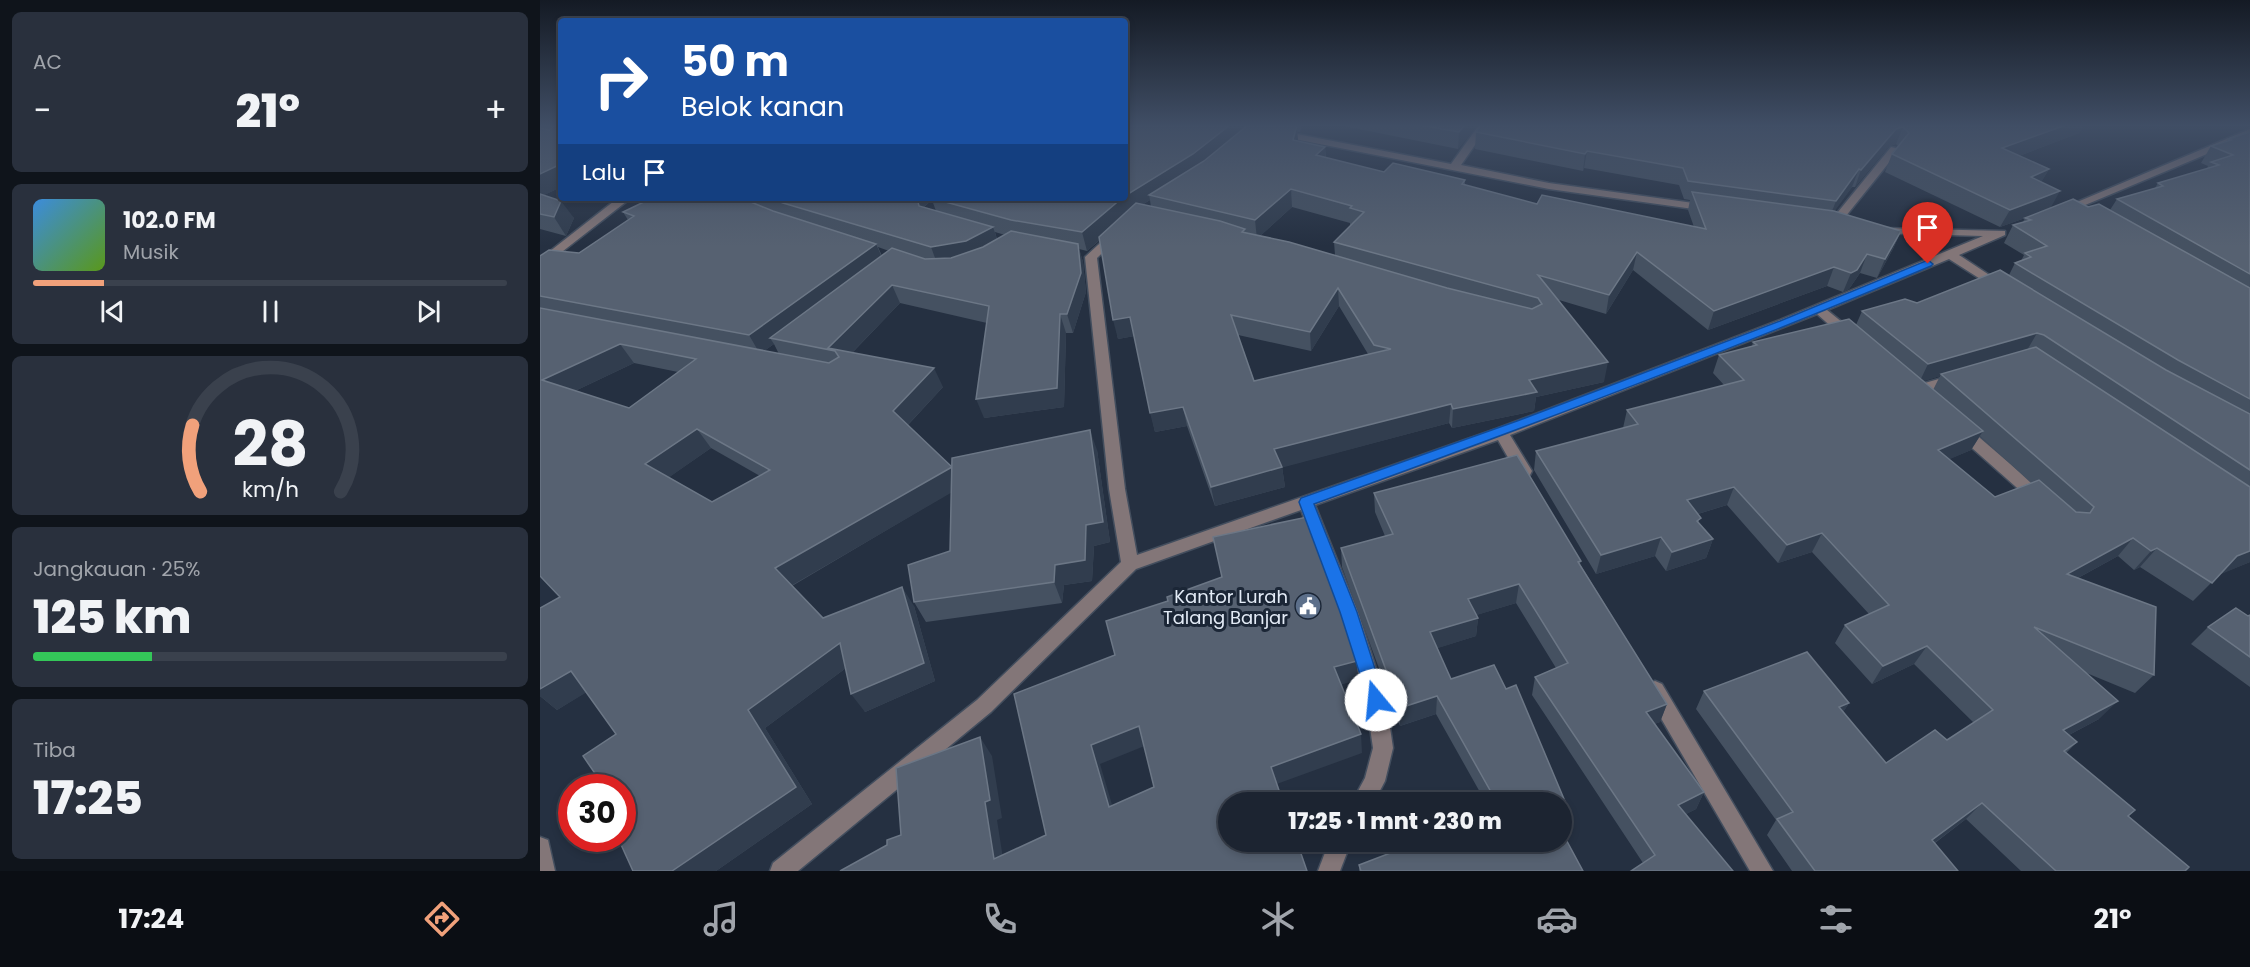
<!DOCTYPE html>
<html lang="id">
<head>
<meta charset="utf-8">
<style>
	body { margin:0; font-family:Poppins,sans-serif; background:#29303d; color:#f1f3f6; height:100vh; display:flex; flex-direction:column; font-size:22px; white-space:nowrap }
	* { box-sizing:border-box; margin:0 }
	p { font-size:20px; color:#a0a4ab }
	.icon { flex:none; width:33px; height:33px; fill:none; stroke:currentColor; stroke-width:2; stroke-linecap:round; stroke-linejoin:round }
	.map { position:relative; flex:1; overflow:hidden }
	.details { display:flex; flex-direction:column; gap:12px; padding:12px; background:#0f141b; width:540px }
	.details>* { flex:none }
	.guide { position:absolute; left:18px; top:18px; width:570px; height:183px; border-radius:6px; box-shadow:0 3px 9px #0003,0 0 0 2px #3a414d; background:#1a4fa0; color:#fff; overflow:hidden }
	.speed { position:absolute; left:18px; top:774px; display:flex; gap:12px; font-size:30px; font-weight:700; text-align:center }
	.speed>* { display:grid; place-content:center; width:78px; height:78px; border-radius:50%; background:#1c2431; box-shadow:0 3px 9px #0003,0 0 0 2px #3a414d; line-height:1 }
	.speed .limit { border:9px solid #d22; background:#fff; color:#111 }
	.pin { position:absolute; display:grid; place-items:center; width:51px; height:51px; color:#fff; margin:-62px -26px; border-radius:50% 50% 50% 0; rotate:-45deg; box-shadow:0 0 6px #0007 }
	.pin .icon { rotate:45deg }
	.me { position:absolute; width:66px; margin:-33px; rotate:343deg; stroke-linejoin:round; filter:drop-shadow(0 0 4px #0008) }
	.turn { display:flex; align-items:center; gap:21px; height:126px; padding:0 24px; font-size:27px }
	.turn .icon { width:78px; height:78px; stroke-width:2.5 }
	.turn b { display:block; font-size:42px; line-height:51px }
	.then { display:flex; align-items:center; height:57px; padding:0 24px; background:#0003; gap:12px; font-size:22px }
	.big { font-size:45px; font-weight:800; line-height:1.1 }
	.details .tile { flex:1; display:flex; flex-direction:column; justify-content:center; gap:9px; min-width:0; padding:0 21px; border-radius:9px; background:#29303d }
	.details .dial { align-items:center; gap:0 }
	.dial svg { height:156px; overflow:visible; fill:none; stroke:#3a414d; stroke-width:7; stroke-linecap:round; text-anchor:middle }
	.dial text { fill:#f1f3f6; stroke:none }
	.song { display:flex; align-items:center; gap:18px }
	.cover { width:72px; height:72px; border-radius:9px; background:linear-gradient(135deg,hsl(210 70% 55%),hsl(90 70% 35%)) }
	.played { height:6px; border-radius:3px; background:linear-gradient(90deg,#f1a17b 15%,#3a414d 15%) }
	.keys { display:flex; justify-content:space-around; direction:ltr }
	.heat { display:flex; justify-content:space-between; align-items:center; font-size:33px; direction:ltr }
	.charge { height:9px; border-radius:4px; background:linear-gradient(90deg,#34c759 25%,#3a414d 0) }
	.trip { position:absolute; left:678px; top:792px; width:354px; height:60px; border-radius:30px; background:#1c2431; box-shadow:0 3px 9px #0003,0 0 0 2px #3a414d; font-weight:800; line-height:60px; text-align:center }
	.dock { display:flex; height:96px; justify-content:space-around; align-items:center; background:#0b0e14; color:#a0a4ab }
	.dock .icon { width:42px; height:42px }
	.dock .current { color:#f1a17b }
	.dock b { font-size:27px; color:#f1f3f6 }
	main { display:flex; flex:1; min-height:0 }
	.map>svg:first-child { display:block }
</style>
</head>
<body>
<main>
<section class="details">
<div class="tile"><p>AC</p>
<div class="heat"><a>−</a><b class="big">21°</b><a>+</a></div>
</div>
<div class="tile">
<div class="song"><i class="cover"></i><div><b>102.0 FM</b><p>Musik</p></div></div>
<div class="played"></div>
<div class="keys"><svg class="icon" aria-label="previous" viewBox="0 0 24 24"><path d="M18 5L8 12l10 7zM5 5v14"/></svg><svg class="icon" aria-label="pause" viewBox="0 0 24 24"><path d="M8 5v14M16 5v14"/></svg><svg class="icon" aria-label="next" viewBox="0 0 24 24"><path d="M6 5l10 7-10 7zM19 5v14"/></svg></div>
</div>
<div class="tile dial"><svg viewBox="0 0 100 80">
<path d="M14 69A42 42 0 1 1 86 69"/>
<path d="M14 69A42 42 0 0 1 10 35" stroke="#f1a17b"/>
<text x="50" y="56" font-size="32" font-weight="700">28</text>
<text x="50" y="72" font-size="11">km/h</text>
</svg></div>
<div class="tile"><p>Jangkauan · 25%</p><b class="big">125 km</b><div class="charge"></div></div>
<div class="tile"><p>Tiba</p><b class="big">17:25</b></div>
</section>
<div class="map">
<svg width="1710" height="871" viewBox="0 0 1710 871">
	<rect width="100%" height="100%" fill="#253041"/>
	<g fill="none" stroke-linecap="round" stroke-linejoin="round">
		<defs>
			<g id="minor">
				<path d="M693,125H711L911,164L939,125H949L921,165L1009,183L1168,205L1174,208L1168,211L1009,189L698,128Z"/>
				<path d="M1710,129V136L1526,213H1518L1516,211Z"/>
				<path d="M1351,147L1360,149L1297,227H1289V223Z"/>
				<path d="M78,198H91L0,269V259Z"/>
				<path d="M1340,228L1465,231V235L1419,255L1466,286L1464,289H1456L1409,259L1287,310L1313,331L1315,334L1313,337H1303L1277,314L970,435L992,471L990,475H978L958,440L775,505L818,612L846,700L853,748L845,781L834,802H812L825,778L833,748L826,700L800,612L761,510L596,569L451,712L258,871H230L233,863L437,700L581,562L569,489L545,257L571,233H579L581,235L557,258L585,489L597,555L956,429L1240,320L1443,236L1336,233V229Z"/>
				<path d="M1416,374L1423,379L1421,382L1376,395L1369,390L1371,387Z"/>
				<path d="M1420,424L1425,425L1505,494L1507,498L1505,502H1493L1415,433L1413,429L1415,425Z"/>
				<path d="M1115,681L1122,684L1233,871H1210L1108,696L1105,690L1108,684Z"/>
				<path d="M0,837L8,840L15,871H0Z"/>
				<path d="M789,842H811L800,871H778Z"/>
			</g>
		</defs>
		<!-- minor casing -->
		<use href="#minor" stroke="#434e5e" stroke-width="3"/>
		<!-- minor -->
		<use href="#minor" fill="#837678" fill-rule="evenodd"/>
	</g>
	<!-- wall -->
	<g fill="#455161" fill-rule="evenodd">
		<path d="M0,125H21V187L4,195L34,218L26,236L0,229Z"/>
		<path d="M708,125H762L760,132H757L758,141L785,147L786,158L844,172L925,180V185L997,204L1154,227L1148,210L1150,200L1144,199L1139,185L1044,168L1043,171L935,149L936,132L941,125H1544L1539,133L1479,156L1509,169L1501,182L1511,208L1548,207L1570,210L1577,199L1615,188L1618,183L1667,169L1668,166L1661,163L1671,146L1686,142L1688,139L1710,132V562L1680,574L1653,601L1600,567L1594,570L1578,556L1538,578L1614,675L1595,693L1544,672L1559,719L1529,735L1537,742L1526,753L1588,816L1645,871H1481L1426,819L1395,843L1418,871H1252L1227,835L1236,820L1156,709L1164,691L1309,703L1303,712L1346,763L1407,740L1434,723L1374,664L1332,684L1295,643L1305,625L1329,614L1272,552L1238,563L1187,505L1158,514L1159,523L1173,539L1166,558L1126,571L1115,556L1056,574L994,470L996,451L1083,428L1087,410L1184,385L1173,373L1179,355L1212,346L1213,342L1316,325L1322,311L1377,303L1469,275L1475,263L1481,261L1484,255L1464,243L1473,225L1483,222L1485,218L1460,227L1345,172L1352,154L1358,146L1356,144L1349,146L1315,187H1312L1294,211L1361,231L1353,249L1337,278L1320,273L1309,289L1303,292L1287,286L1168,330L1093,270L1066,314L1019,300L1064,382L996,397L994,411L912,428L909,423L742,467L745,487L675,506L647,426L615,432L594,336L578,339L560,240L547,251L539,249L543,262L546,292L533,333H526L524,407L444,418L447,323L360,303L313,352L403,387L368,425L412,468L557,450L570,542L554,546L552,581L524,585L522,603L386,622L374,602L410,551L411,492L252,586L283,618L374,606L395,681L325,712L306,668L225,728L272,804L176,871H93L83,813L76,734L46,692L17,710L0,696V608L20,597L0,576V256L39,253L88,220L83,212L112,198H585L704,128ZM392,200L396,211L384,207ZM610,200L611,207L602,205ZM752,207L810,223V226L794,242L795,255L720,236ZM455,232L465,235L457,239ZM338,247L349,251L342,256ZM799,306L828,354L714,381L698,335L771,351ZM234,344L239,354L224,351ZM94,363L138,372L89,408L35,391ZM1400,376L1393,390L1383,381ZM1440,436L1491,483L1455,497L1409,459L1431,450ZM171,448L220,476L172,502L129,477Z"/>
		<path d="M799,125H937L918,149Z"/>
		<path d="M977,455L1041,561L1040,564L1127,704L1120,722L1114,724L1164,792L1156,809L1146,814L1193,871H1091L1103,863L992,695L995,677L1016,668L976,603L936,615L938,618L936,636L897,648L911,679L954,665L966,689L976,685L1032,818L1027,834L1024,836L1043,871H819V865L866,847L869,853L899,842H1022V802H940L941,794L896,714L860,726L802,567L801,548L845,536L835,512L834,493Z"/>
		<path d="M1710,615V687L1651,644L1668,627Z"/>
	</g>
	<!-- shaded-wall -->
	<g fill="#313d4e">
		<path d="M690,125H704V131L656,171L609,195L610,200L592,211L547,251L542,232L582,198H585V196Z"/>
		<path d="M757,125L758,142L753,140Z"/>
		<path d="M925,125H937L918,149L919,132Z"/>
		<path d="M1526,125H1544L1539,133L1453,166L1462,148Z"/>
		<path d="M1363,127L1356,144L1349,146L1315,187L1321,170L1356,129Z"/>
		<path d="M785,147L786,165L776,155Z"/>
		<path d="M1047,151L1044,168L1043,171L1045,154Z"/>
		<path d="M21,164V187L0,197V174Z"/>
		<path d="M1319,169L1312,187L1289,219L1296,201Z"/>
		<path d="M1509,169L1499,186L1491,177Z"/>
		<path d="M751,189L752,207L717,239L715,220Z"/>
		<path d="M1520,191L1510,209L1460,227L1470,210Z"/>
		<path d="M377,198H394H391L392,200L381,209L386,224Z"/>
		<path d="M21,201L34,218L26,236L14,217Z"/>
		<path d="M453,227L459,245L398,266L391,247Z"/>
		<path d="M1361,231L1353,249L1337,278L1345,259Z"/>
		<path d="M336,244L344,262L230,338L234,344L220,354L209,335Z"/>
		<path d="M538,244L543,262L546,292L533,333L527,314Z"/>
		<path d="M1097,252L1093,270L1066,314L1069,295Z"/>
		<path d="M1327,254L1320,273L1309,289L1303,292L1311,273Z"/>
		<path d="M1294,267L1287,286L1168,330L1174,311Z"/>
		<path d="M352,285L360,303L302,363L295,351L288,348Z"/>
		<path d="M798,288L799,306L771,351L770,332Z"/>
		<path d="M520,314L526,333L524,407L444,418L436,399Z"/>
		<path d="M590,317L595,336L578,339L573,320Z"/>
		<path d="M1497,333L1486,352L1401,374L1400,376L1379,383L1388,364Z"/>
		<path d="M80,344L94,363L18,399L2,380Z"/>
		<path d="M1068,362L1064,382L996,397L994,411L912,428L913,409L989,380Z"/>
		<path d="M394,368L403,387L363,430L353,411Z"/>
		<path d="M911,404L909,423L737,469L734,449Z"/>
		<path d="M643,407L647,426L615,432L610,413Z"/>
		<path d="M157,429L171,448L121,483L105,464Z"/>
		<path d="M550,430L557,450L570,542L554,546L552,581L524,585L522,603L514,582L515,565Z"/>
		<path d="M1443,431L1431,450L1387,469L1398,450Z"/>
		<path d="M412,467L421,487L249,587L235,568Z"/>
		<path d="M742,467L745,487L675,506L671,487Z"/>
		<path d="M1194,487L1187,505L1141,519L1147,500Z"/>
		<path d="M1282,533L1272,552L1238,563L1247,545Z"/>
		<path d="M1121,537L1115,556L1056,574L1061,555Z"/>
		<path d="M1593,538L1578,556L1512,592L1527,574Z"/>
		<path d="M1173,539L1166,558L1126,571L1132,552Z"/>
		<path d="M1617,548L1600,567L1594,570L1611,551Z"/>
		<path d="M1710,551V562L1679,575L1697,556Z"/>
		<path d="M979,584L976,603L927,618L928,599Z"/>
		<path d="M362,587L374,606L395,681L325,712L311,694Z"/>
		<path d="M938,618L936,636L889,651L890,632Z"/>
		<path d="M300,643L314,662L225,728L272,804L176,871H132L208,710Z"/>
		<path d="M1387,646L1374,664L1332,684L1343,666Z"/>
		<path d="M817,661L818,680L796,686L794,667Z"/>
		<path d="M31,671L52,689L17,710L0,696V689Z"/>
		<path d="M897,696L896,714L860,726V708Z"/>
		<path d="M1578,701L1559,719L1506,747L1523,730Z"/>
		<path d="M1309,703L1298,720L1299,707Z"/>
		<path d="M1127,704L1120,722L1099,730L1106,712Z"/>
		<path d="M599,726L607,745L560,764L578,825L569,807L551,745Z"/>
		<path d="M821,734L822,753L734,785L731,767Z"/>
		<path d="M440,737L452,756L462,818L457,820L465,871L454,859L445,802Z"/>
		<path d="M1164,792L1156,809L1131,822L1138,805Z"/>
		<path d="M1442,803L1426,819L1377,856L1392,840Z"/>
		<path d="M1032,818L1027,834L1022,836V821Z"/>
	</g>
	<!-- building -->
	<g fill="#566171" stroke="#6c7786" stroke-width="1.5" fill-rule="evenodd">
		<path d="M12,125H21V164L0,174V128L9,130L12,128Z"/>
		<path d="M585,125H690L653,154L585,196Z"/>
		<path d="M708,125H757L753,140L785,147L776,155L844,172L853,163L925,180L922,184L997,204L1002,195L1166,229L1152,192L1294,211L1361,231L1345,259L1327,254L1317,270L1311,273L1294,267L1174,311L1097,252L1069,295L998,275L1068,362L989,380L997,392L913,409L911,404L734,449L742,467L671,487L643,407L610,413L590,317L573,320L559,237L596,203L680,221L705,229L702,232L749,242L907,288L992,309L1002,304L998,298L794,242L824,212L810,208L812,206L751,189L715,220L609,195L664,161ZM798,288L834,345L851,349L714,381L691,315L770,332Z"/>
		<path d="M880,125H925L919,132Z"/>
		<path d="M941,125H1526L1462,148L1509,169L1491,177L1520,191L1470,210L1352,154L1369,133L1363,127L1356,129L1321,170L1319,169L1296,201L1148,181L1143,168L1047,151L1045,154L936,132Z"/>
		<path d="M1710,132V274L1577,199L1623,186L1618,183L1679,165L1671,162L1693,155L1671,146L1691,140L1688,139Z"/>
		<path d="M0,194L21,201L14,217L0,214Z"/>
		<path d="M112,198H201L233,211L336,244L209,335L0,296V256L9,250L39,253L94,216L83,212Z"/>
		<path d="M230,198H377L379,206L453,227L426,241L391,247L243,203Z"/>
		<path d="M391,198H582L542,232L471,220Z"/>
		<path d="M1533,199L1548,207L1559,204L1710,288V399L1638,360L1475,263L1491,257L1485,253L1507,246L1473,225L1491,220L1485,218Z"/>
		<path d="M471,231L538,244L541,273L527,314H520L517,388L436,399L449,306L352,285L288,348L394,368L353,411L412,467L235,568L283,618L362,587L384,663L311,694L300,643L208,710L256,787L132,871H93L78,838H82V814L83,813L82,812V788H65L43,756L76,734L31,671L0,689V608L20,597L0,576V308L289,363L299,357L295,351L230,338L352,248L385,259L411,258L443,247ZM80,344L156,359L89,408L2,380ZM157,429L230,470L172,502L105,464Z"/>
		<path d="M1460,270L1626,370L1710,414V470L1504,335L1497,333L1388,364L1322,311L1365,299L1377,303Z"/>
		<path d="M1309,319L1443,431L1398,450L1455,497L1499,480L1536,512L1550,513L1554,507L1401,374L1496,347L1710,487V551L1697,556L1672,583L1617,548L1611,551L1593,538L1527,574L1616,607L1614,675L1494,627L1578,701L1523,730L1537,742L1524,751L1595,810L1588,816L1649,867L1645,871H1516L1442,803L1392,840L1418,871H1275L1237,819L1253,812L1164,691L1267,652L1309,703L1299,707L1346,763L1395,730L1407,740L1453,710L1387,646L1343,666L1305,625L1349,605L1282,533L1247,545L1194,487L1147,500L1161,518L1157,521L1173,539L1132,552L1121,537L1061,555L996,451L1098,424L1087,410L1204,380L1179,355L1217,345L1213,342Z"/>
		<path d="M550,430L563,522L546,525L545,560L515,565L514,582L374,602L368,565L410,551L412,458Z"/>
		<path d="M977,455L1041,561L1038,562L1127,704L1106,712L1164,792L1138,805L1193,871H1091L1115,855L995,677L1028,663L979,584L928,599L938,618L890,632L911,679L954,665L966,689L976,685L1032,818L1022,821V802H944L941,795L951,792L897,696L860,708L801,548L853,534L834,493Z"/>
		<path d="M767,517L796,592L817,661L794,667L821,734L731,767L743,802H688V842H757L767,871H300L347,845V840L361,835L356,768L440,737L450,800L445,802L454,859L506,835L474,694L575,655L566,621L628,601L627,597L682,577L673,537ZM599,726L614,787L569,807L551,745Z"/>
		<path d="M1696,608L1708,616L1710,615V657L1668,627Z"/>
		<path d="M1022,832L1043,871H821L819,865L866,847L869,853L899,842H1022Z"/>
	</g>
	<!-- sky -->
	<linearGradient id="sky" x2="0" y2="1"><stop stop-color="#141a24"/><stop offset="0.51" stop-color="#404e65"/><stop offset="1" stop-color="#404e65" stop-opacity="0"/></linearGradient>
	<rect width="1710" height="246" fill="url(#sky)"/>
	<!-- route -->
	<path fill="#1a73e8" stroke="#114b97" stroke-width="1.5" d="M1388,260L1393,264L1391,266C1188,352 982,429 774,504L817,612L845,700L843,706L836,708L830,706L800,612L759,502L761,498L977,421L1240,321Z"/>
	<!-- icons -->
	<defs>
		<symbol id="civic-disc" viewBox="-11 -11 22 22"><circle r="9.5" fill="#5c6f8a" stroke="#1b2636"/><path d="M-.6-6.5H3V-4.5H.6V-3L4-1V1h2V6H-6V1h2V-1L-.6-3ZM-1.2 2.5V6h2.4V2.5Z" fill="#fff"/></symbol>
	</defs>
	<g fill-rule="evenodd">
		<use href="#civic-disc" x="753" y="591" width="30" height="30"/>
	</g>
	<g text-anchor="middle" dominant-baseline="central" stroke-width="6" stroke-linejoin="round" paint-order="stroke">
		<!-- poi labels -->
		<g font-size="18" fill="#e3ebf6" stroke="#1b2636" text-anchor="end">
			<text x="748" y="596">Kantor Lurah<tspan x="748" dy="21">Talang Banjar</tspan></text>
		</g>
	</g>
</svg>
<div class="speed"><div class="limit">30</div></div>
<div class="pin" style="left:1388px;top:264px;background:#d93025"><svg class="icon" aria-label="arrive" viewBox="0 0 24 24"><path d="M6 21V4h12l-3 4 3 4H6"/></svg></div>
<svg class="me" style="left:836px;top:700px" viewBox="-20 -20 40 40"><circle r="19" fill="#fff"/><path d="M0-13L10 11 0 6-10 11z" fill="#1a73e8"/></svg>
<div class="trip">17:25 · 1 mnt · 230 m</div>
<div class="guide">
<div class="turn"><svg class="icon" aria-label="right" viewBox="0 0 24 24"><path d="M7 20v-9h11M14 6l5 5-5 5"/></svg><div><b>50 m</b>Belok kanan</div></div>
<div class="then">Lalu<svg class="icon" aria-label="arrive" viewBox="0 0 24 24"><path d="M6 21V4h12l-3 4 3 4H6"/></svg></div>
</div>
</div>
</main>
<nav class="dock">
<b>17:24</b>
<svg class="icon current" aria-label="directions" viewBox="0 0 24 24"><path d="M12 3l9 9-9 9-9-9zM9 14v-3h6M13 9l2 2-2 2"/></svg>
<svg class="icon" aria-label="music" viewBox="0 0 24 24"><path d="M9 18V5l10-2v13"/><circle cx="6" cy="18" r="3"/><circle cx="16" cy="16" r="3"/></svg>
<svg class="icon" aria-label="phone" viewBox="0 0 24 24"><path d="M5 4h4l2 5-3 2q2 4 5 5l2-3 5 2v4C11 20 4 13 5 4z"/></svg>
<svg class="icon" aria-label="climate" viewBox="0 0 24 24"><path d="M12 3v18M4 7l16 10M4 17L20 7"/></svg>
<svg class="icon" aria-label="car" viewBox="0 0 24 24"><path d="M5 17H2v-5l4-1 3-4h7l3 4 3 1v5h-3M9 17h6M6 11h13"/><circle cx="7" cy="17" r="2"/><circle cx="17" cy="17" r="2"/></svg>
<svg class="icon" aria-label="filters" viewBox="0 0 24 24"><path d="M4 7h16M4 17h16"/><circle cx="9" cy="7" r="2"/><circle cx="15" cy="17" r="2"/></svg>
<b>21°</b>
</nav>
</body>
</html>
